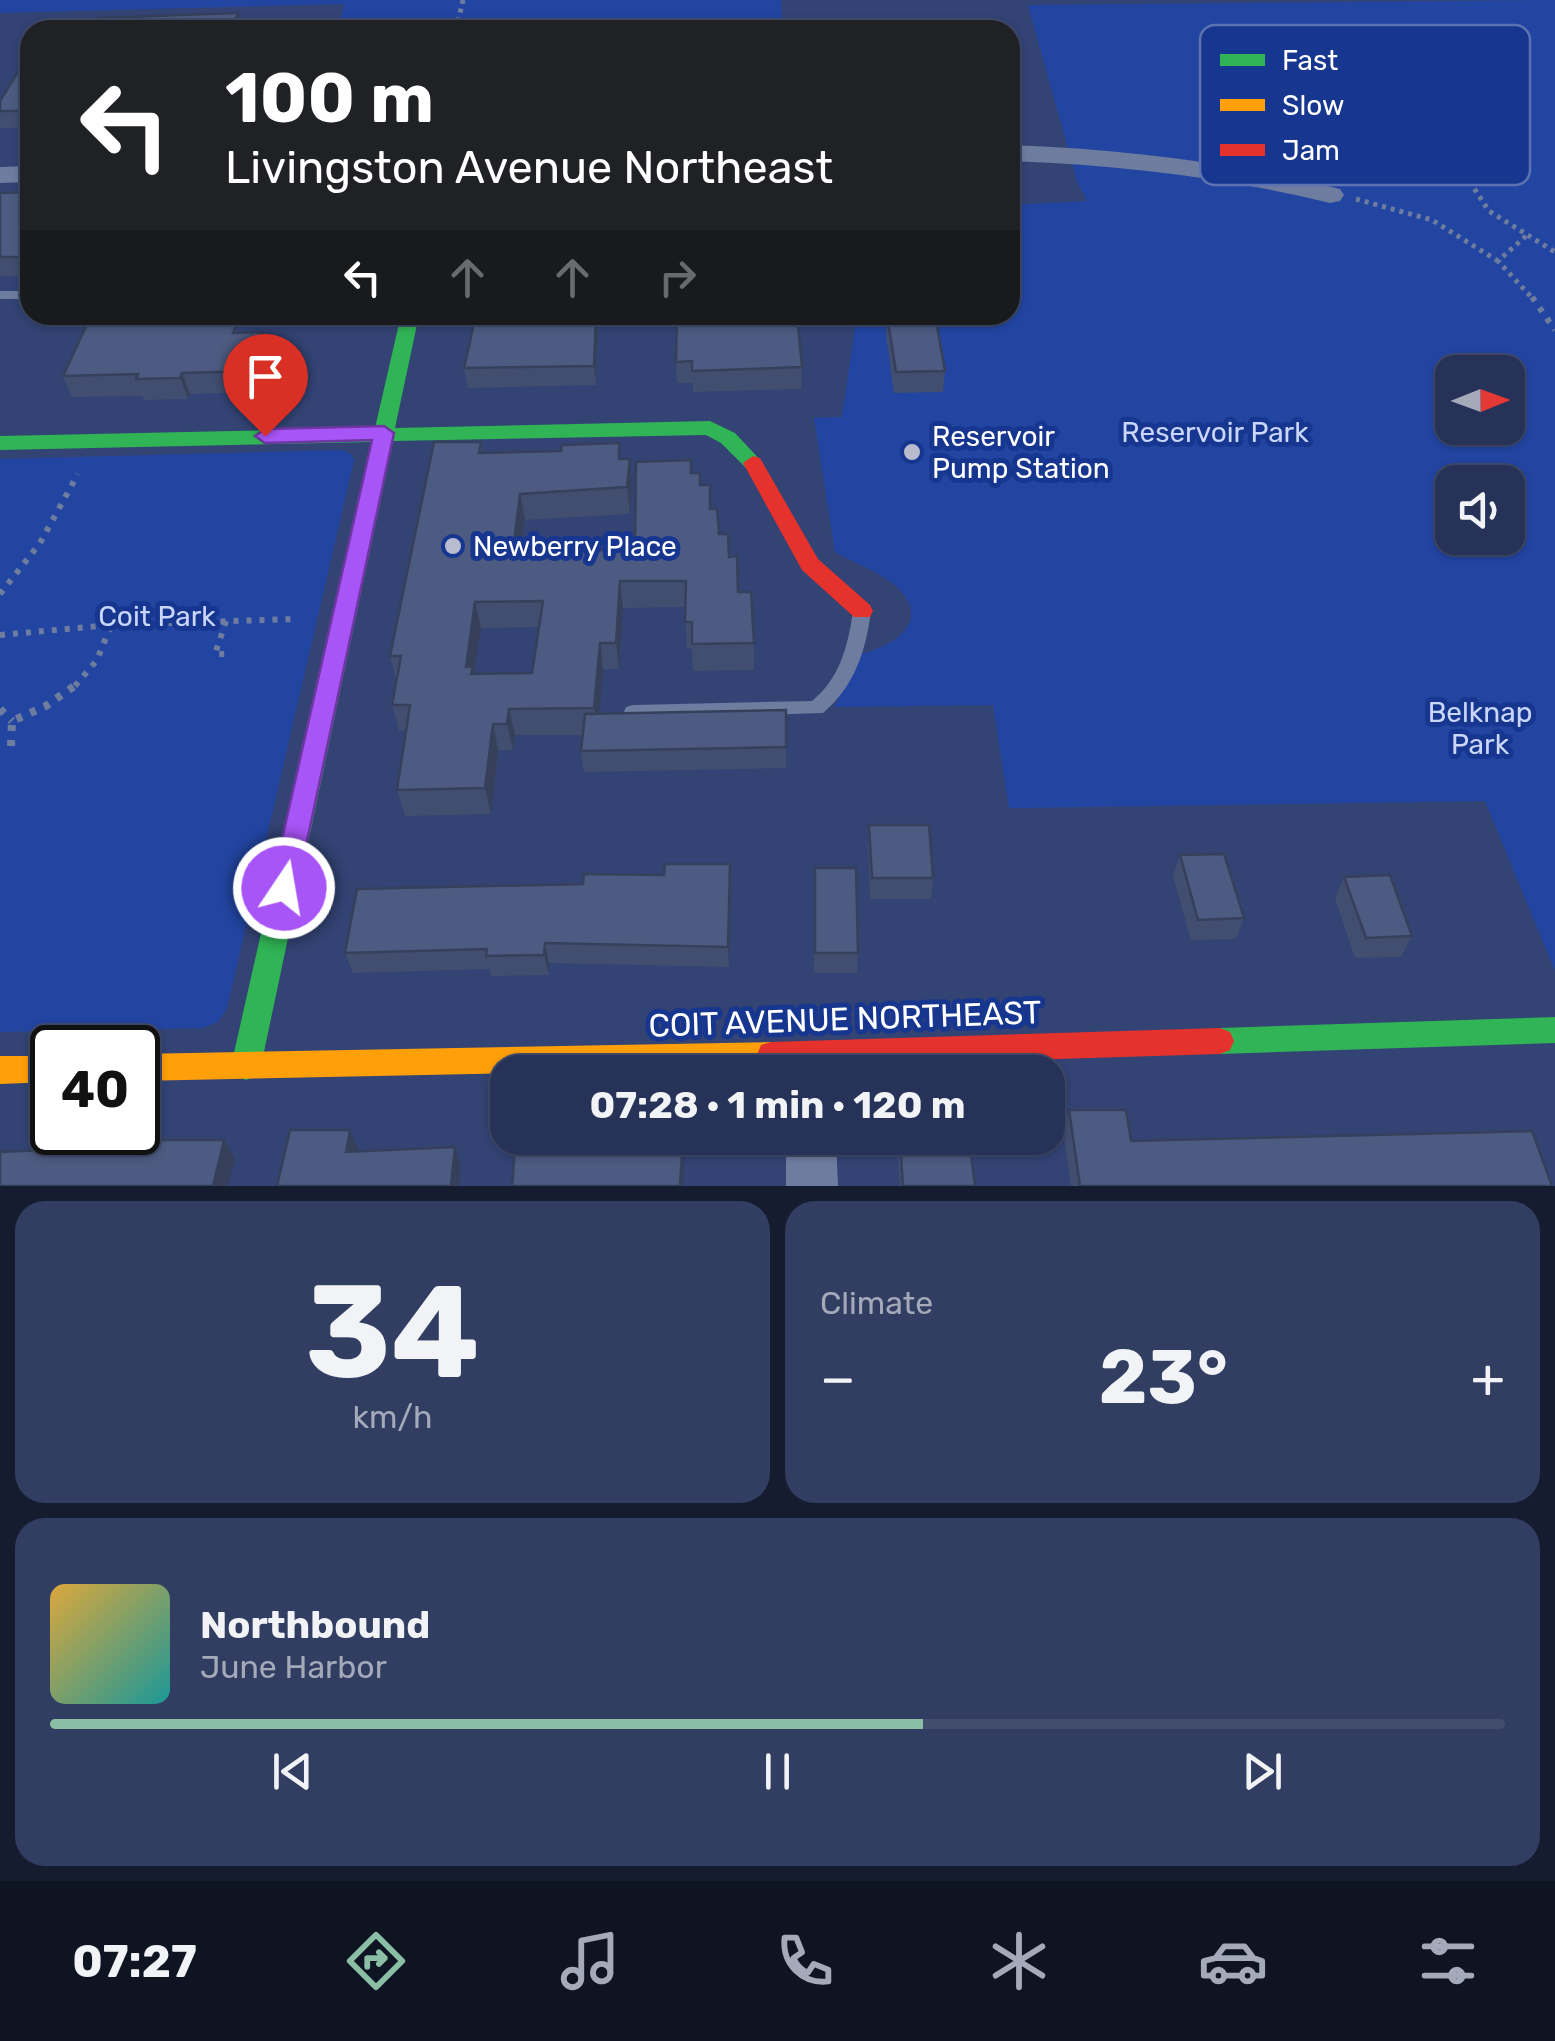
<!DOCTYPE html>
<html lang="en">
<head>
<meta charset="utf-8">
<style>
	body { margin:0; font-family:Rubik,sans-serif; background:#323e61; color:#f1f3f6; height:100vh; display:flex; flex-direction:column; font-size:38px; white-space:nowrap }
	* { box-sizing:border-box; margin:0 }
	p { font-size:32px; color:#a4aaba }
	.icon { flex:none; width:55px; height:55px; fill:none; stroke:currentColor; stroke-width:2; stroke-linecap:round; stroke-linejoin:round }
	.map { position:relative; height:1186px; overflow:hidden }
	.sheet { display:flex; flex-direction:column; gap:15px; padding:15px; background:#151c30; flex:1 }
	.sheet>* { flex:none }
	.guide { position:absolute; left:20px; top:20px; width:1000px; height:305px; border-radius:30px; box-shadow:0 2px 8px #0004,0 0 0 2px #424d6d; background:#202124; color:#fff; overflow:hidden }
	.needle { width:65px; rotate:89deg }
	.controls { position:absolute; left:1435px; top:355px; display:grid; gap:20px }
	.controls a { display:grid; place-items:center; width:90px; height:90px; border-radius:20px; background:#263257; box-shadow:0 2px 8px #0004,0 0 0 2px #424d6d; font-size:50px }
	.speed { position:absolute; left:30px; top:1025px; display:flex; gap:20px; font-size:50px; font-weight:700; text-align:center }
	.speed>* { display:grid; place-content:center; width:130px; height:130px; border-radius:50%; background:#263257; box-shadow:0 2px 8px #0004,0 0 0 2px #424d6d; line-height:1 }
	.speed .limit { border:5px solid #111; border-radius:15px; background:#fff; color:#111 }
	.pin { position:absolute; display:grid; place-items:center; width:85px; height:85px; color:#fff; margin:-102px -42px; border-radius:50% 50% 50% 0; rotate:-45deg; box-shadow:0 0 10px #0007 }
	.pin .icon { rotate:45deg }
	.me { position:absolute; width:110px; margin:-55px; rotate:12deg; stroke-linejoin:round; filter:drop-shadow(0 0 8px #0008) }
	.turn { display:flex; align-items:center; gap:35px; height:210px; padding:0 40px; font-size:45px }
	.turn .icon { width:130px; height:130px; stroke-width:2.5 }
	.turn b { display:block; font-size:70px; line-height:85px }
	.lanes { display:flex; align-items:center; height:95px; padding:0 40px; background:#0003; justify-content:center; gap:50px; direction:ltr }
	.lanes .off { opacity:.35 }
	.big { font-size:75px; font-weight:700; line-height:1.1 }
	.sheet .card { flex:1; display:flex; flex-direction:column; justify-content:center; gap:15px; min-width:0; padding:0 35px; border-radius:30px; background:#323e61 }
	.sheet .dial { align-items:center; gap:0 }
	.dial b { font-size:130px; line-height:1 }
	.song { display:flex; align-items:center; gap:30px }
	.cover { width:120px; height:120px; border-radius:15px; background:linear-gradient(135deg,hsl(40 70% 55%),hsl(180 70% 35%)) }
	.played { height:10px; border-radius:5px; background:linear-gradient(90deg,#8abfa5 60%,#424d6d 60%) }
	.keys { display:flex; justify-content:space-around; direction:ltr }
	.heat { display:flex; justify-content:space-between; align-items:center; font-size:55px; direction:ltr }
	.sheet .tiles { flex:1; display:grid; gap:15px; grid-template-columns:1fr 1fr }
	.card:last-child { grid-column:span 2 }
	.trip { position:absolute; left:490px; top:1055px; width:575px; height:100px; border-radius:30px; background:#263257; box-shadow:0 2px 8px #0004,0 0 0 2px #424d6d; font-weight:700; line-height:100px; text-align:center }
	.menu { display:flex; height:160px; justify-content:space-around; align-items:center; background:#0f1423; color:#a4aaba }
	.menu .icon { width:70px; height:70px }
	.menu .selected { color:#8abfa5 }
	.menu b { font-size:45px; color:#f1f3f6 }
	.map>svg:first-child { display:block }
</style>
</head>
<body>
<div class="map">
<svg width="1555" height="1186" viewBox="0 0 1555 1186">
	<rect width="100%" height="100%" fill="#324374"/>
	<!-- green -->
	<g fill="#2245a2" fill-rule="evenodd">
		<path d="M0,0H781L782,30H336L345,4L0,13Z"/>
		<path d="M1555,0V971L1485,801L1009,808L993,705L834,707L860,654C893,647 933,621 897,587C881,572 854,563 835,552L814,418L842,417L857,315H1010V205L1087,201L1077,181L1028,5ZM1452,372H1508V428H1452ZM1452,482H1508V538H1452Z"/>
		<path d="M342,450L351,454L354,460L227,1008L218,1022L202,1028L0,1032V459Z"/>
	</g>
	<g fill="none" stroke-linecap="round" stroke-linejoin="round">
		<!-- path-far2 -->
		<g stroke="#6e7c9f" stroke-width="5" stroke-dasharray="4 5" stroke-linecap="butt">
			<path d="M456,30L463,0"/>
			<path d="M1353,132L1424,140L1440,146L1456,161L1489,211L1555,252"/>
			<path d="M1213,144L1232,134L1240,122L1325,129"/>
			<path d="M1421,155L1449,153"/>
			<path d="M1356,199L1432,220L1498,261"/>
			<path d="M1526,236L1498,261L1534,300"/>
		</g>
		<!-- path-far1 -->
		<g stroke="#6e7c9f" stroke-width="6" stroke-dasharray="5 8" stroke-linecap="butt">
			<path d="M1532,297L1555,330"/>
			<path d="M0,594L40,543L78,474"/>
			<path d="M226,621L215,654H232"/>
			<path d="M0,635L111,625L295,619"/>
			<path d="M75,686L97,660L111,625"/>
		</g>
		<!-- path -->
		<g stroke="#6e7c9f" stroke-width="8" stroke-dasharray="6 9" stroke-linecap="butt">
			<path d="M0,709L12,721"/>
			<path d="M11,746L12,721L46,706L77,684"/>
		</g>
		<!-- lane -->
		<g fill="#6e7c9f" fill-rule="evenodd">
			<path d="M1338,144L1344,148L1343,165L1315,192H1305V186L1331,164L1332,148Z"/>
			<rect x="0" y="291" width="30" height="8"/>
			<path d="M862,605L871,611C866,651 854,687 823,713L633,719L626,717L624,712L626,707L633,705L812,701C840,678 848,646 853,611Z"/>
		</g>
		<!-- street -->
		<g fill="#6e7c9f" fill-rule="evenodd">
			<path d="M1010,145C1122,149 1231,162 1340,189L1344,195L1340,201L1330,203C1224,177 1119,165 1010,161Z"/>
			<path d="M30,166V182L0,183V167Z"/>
			<path d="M786,1138H836L838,1186H786Z"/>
		</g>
		<!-- fast -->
		<g fill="#30b455" fill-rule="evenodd">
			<path d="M401,315H419L395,428L710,421L735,433L763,463L760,468H746L721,443L706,435L393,441L261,1066L256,1076L246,1080L236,1076L231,1066L372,442L0,450V436L375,428Z"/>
			<path d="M1555,1017V1043L1220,1054L1210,1050L1206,1041L1210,1032L1220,1028Z"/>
		</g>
		<!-- slow -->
		<g fill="#ff9f0a" fill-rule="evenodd">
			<path d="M771,1042L781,1045L785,1055L781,1065L771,1068L138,1081V1054Z"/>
			<path d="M0,1056H52V1082L0,1084Z"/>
		</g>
		<!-- jam -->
		<g fill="#e5322d" fill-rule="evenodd">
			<path d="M753,456L760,458L818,559L870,605L873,611L870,617H854L802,570L743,463Z"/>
			<path d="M1220,1028L1230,1032L1234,1041L1230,1050L1220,1054L771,1068L761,1065L757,1055L761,1045L771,1042Z"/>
		</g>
	</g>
	<!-- wall -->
	<g fill="#424e70" fill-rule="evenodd">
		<path d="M30,72V128H0V101Z"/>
		<path d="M30,192V284H29L26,276H0V193Z"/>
		<path d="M596,315L598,333L596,385L468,388L464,368Z"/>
		<path d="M887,315L945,371L943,392L894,393L886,335Z"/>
		<path d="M677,317L802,367L801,389L693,392V383H677L676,362Z"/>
		<path d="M222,322L240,333L262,332L268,354L257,392L190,394L188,399L144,400L142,396L72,397L63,376Z"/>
		<path d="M481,442L483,453L561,451L619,443L620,459L632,485L630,514L525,520L521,551L635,550L691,473L700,485H710L711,509L719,534L729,557L754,643V670L693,671L692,649L687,648L685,607L623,608L619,669H603L599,714L786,710V768L584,772L581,751L583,735H515L513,750H498L491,814L405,816L397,790L406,731H399L392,705L396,680L390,656ZM539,627L532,673L474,674L481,628Z"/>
		<path d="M869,825L933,878L931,899H870L868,845Z"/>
		<path d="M1180,855L1244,918L1236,939L1191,940L1173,876Z"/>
		<path d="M730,864L729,967L549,963V975L491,976L490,969L353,973L345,953L583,884L664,875Z"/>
		<path d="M1344,877L1412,936L1401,957L1355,958L1335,898Z"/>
		<path d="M814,889L858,953L857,973H814Z"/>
		<path d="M1069,1110L1131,1141L1552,1186H1071L1063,1129Z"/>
		<path d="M900,1139L975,1186H900L898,1155Z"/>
	</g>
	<!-- shaded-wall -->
	<g fill="#36405b">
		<path d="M238,13L242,30H231Z"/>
		<path d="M211,315H225L215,344L208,323Z"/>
		<path d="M596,315L598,333L596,385L594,366Z"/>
		<path d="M262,332L268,354L257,392L250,371Z"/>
		<path d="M182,373L190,394L188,399L180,378Z"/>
		<path d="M630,459L632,485L630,514L627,487Z"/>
		<path d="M520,494L525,520L517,578L513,551Z"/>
		<path d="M620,581L623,608L619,669L616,643Z"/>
		<path d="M475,602L481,628L474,674L478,693L466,667Z"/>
		<path d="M600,643L603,669L598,735L594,708Z"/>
		<path d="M509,709L515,735L513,750L507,724Z"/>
		<path d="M493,724L498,750L491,814L485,788Z"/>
		<path d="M730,864L731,885L729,967L728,947Z"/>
		<path d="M545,943L549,963V975L544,955Z"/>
		<path d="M350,1130L358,1149L354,1170L346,1152Z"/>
		<path d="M683,1138H685L683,1186H680Z"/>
		<path d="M224,1140L235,1159L228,1186H213Z"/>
		<path d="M455,1147L461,1165L459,1186H451Z"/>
	</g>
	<!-- building -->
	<g fill="#4d5b82" stroke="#36405b" stroke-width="2.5" fill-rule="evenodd">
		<path d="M238,13L231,30H92L99,18Z"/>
		<path d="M18,72H30V111H0V101Z"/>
		<path d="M30,192V265H21L26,257H0V193Z"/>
		<path d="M135,315H211L208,323L237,322L233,333L262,332L250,371L182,373L180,378L136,379L138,374L63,376L88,322L133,321Z"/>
		<path d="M476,315H596L594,366L464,368Z"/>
		<path d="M887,315H935L945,371L896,372Z"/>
		<path d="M797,316L802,367L692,371V361L676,362L677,317Z"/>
		<path d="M434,442H481L479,453L561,451L562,445L619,443V459H630L627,487L520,494L513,551L635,550L636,462L691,460V473H700V485H710V509H717L719,534H728L729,557L737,556L738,592H751L754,643L692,644V622H685L686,581H620L616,643H600L594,708L509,709L507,724H493L485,788L397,790L410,705H392L401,656H390ZM543,601L532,673L471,674L473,666L466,667L475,602Z"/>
		<path d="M786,710V747L581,751L585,714Z"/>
		<path d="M869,825H929L933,878H872Z"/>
		<path d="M1224,854L1244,918L1198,920L1180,855Z"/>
		<path d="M665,864H730L728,947L545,943L544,955L486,956L487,949L345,953L357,889L583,884L584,874L664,875Z"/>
		<path d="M815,868H856L858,953H815Z"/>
		<path d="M1390,875L1412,936L1366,938L1344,877Z"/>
		<path d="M1069,1110H1126L1131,1141L1532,1131L1552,1186H1080Z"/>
		<path d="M290,1130H350L346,1152L455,1147L451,1186H277Z"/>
		<path d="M516,1138H683L680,1186H512Z"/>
		<path d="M969,1138L975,1186H903L900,1139Z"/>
		<path d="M47,1140H224L213,1186H0V1152L43,1150Z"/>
	</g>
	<!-- route -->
	<path fill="#a855f7" stroke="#6d37a1" stroke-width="2.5" d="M384,426L394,433L297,888L294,897L284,900L274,897L271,888L372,440L265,443L255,436L265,429Z"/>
	<!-- markers -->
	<g fill="#b7bdce" stroke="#17368f" stroke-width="4">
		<circle cx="912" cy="452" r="10"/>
		<circle cx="453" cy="546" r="10"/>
	</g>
	<g text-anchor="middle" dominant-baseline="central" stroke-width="10" stroke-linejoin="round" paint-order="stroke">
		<!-- park labels -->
		<g font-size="28" fill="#cad7fb" stroke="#17368f">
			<text x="1215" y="432">Reservoir Park</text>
			<text x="157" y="616">Coit Park</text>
			<text x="1480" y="712">Belknap<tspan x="1480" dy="32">Park</tspan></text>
		</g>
		<!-- poi labels -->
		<g font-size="28" fill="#fff" stroke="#17368f" text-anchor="start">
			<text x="932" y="436">Reservoir<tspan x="932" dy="32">Pump Station</tspan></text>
			<text x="473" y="546">Newberry Place</text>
		</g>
		<!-- near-street labels -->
		<g font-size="32" fill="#fff" stroke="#17368f">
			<text transform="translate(845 1019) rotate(-2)">COIT AVENUE NORTHEAST</text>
		</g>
	</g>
	<!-- legend -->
	<rect x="1200" y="25" width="330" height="160" rx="15" fill="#17368f" stroke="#5d72b1" stroke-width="2.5"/>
	<rect x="1220" y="54" width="45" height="12" fill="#30b455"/>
	<rect x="1220" y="99" width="45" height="12" fill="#ff9f0a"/>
	<rect x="1220" y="144" width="45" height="12" fill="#e5322d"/>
	<g font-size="28" fill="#fff">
		<text x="1282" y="70">Fast</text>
		<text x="1282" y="115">Slow</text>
		<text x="1282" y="160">Jam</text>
	</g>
</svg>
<div class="controls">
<a><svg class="needle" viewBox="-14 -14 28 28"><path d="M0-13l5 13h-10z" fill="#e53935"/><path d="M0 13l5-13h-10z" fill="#a4aaba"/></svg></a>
<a><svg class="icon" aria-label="sound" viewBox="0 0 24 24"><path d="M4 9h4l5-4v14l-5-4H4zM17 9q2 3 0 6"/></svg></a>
</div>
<div class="speed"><div class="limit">40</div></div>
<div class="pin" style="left:265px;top:436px;background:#d93025"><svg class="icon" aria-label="arrive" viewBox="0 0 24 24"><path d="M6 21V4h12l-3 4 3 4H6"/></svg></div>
<svg class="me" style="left:284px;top:888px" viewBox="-20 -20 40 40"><circle r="17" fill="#a855f7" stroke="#fff" stroke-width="3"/><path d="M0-11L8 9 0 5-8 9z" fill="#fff"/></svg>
<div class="trip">07:28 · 1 min · 120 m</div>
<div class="guide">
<div class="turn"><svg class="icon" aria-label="left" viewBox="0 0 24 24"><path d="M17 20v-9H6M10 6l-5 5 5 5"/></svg><div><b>100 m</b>Livingston Avenue Northeast</div></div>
<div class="lanes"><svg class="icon" aria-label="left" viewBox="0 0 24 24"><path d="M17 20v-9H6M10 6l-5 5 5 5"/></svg><svg class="icon off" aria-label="ahead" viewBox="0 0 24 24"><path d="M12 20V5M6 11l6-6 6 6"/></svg><svg class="icon off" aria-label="ahead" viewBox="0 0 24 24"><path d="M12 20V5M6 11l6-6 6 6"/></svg><svg class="icon off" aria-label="right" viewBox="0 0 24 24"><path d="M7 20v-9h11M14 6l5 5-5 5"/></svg></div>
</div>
</div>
<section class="sheet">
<div class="tiles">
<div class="card dial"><b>34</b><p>km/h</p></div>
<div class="card"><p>Climate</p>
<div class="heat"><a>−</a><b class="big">23°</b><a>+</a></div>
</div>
<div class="card">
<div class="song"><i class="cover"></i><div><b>Northbound</b><p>June Harbor</p></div></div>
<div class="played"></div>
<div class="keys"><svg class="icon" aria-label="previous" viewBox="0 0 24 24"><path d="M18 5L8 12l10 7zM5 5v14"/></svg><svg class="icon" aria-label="pause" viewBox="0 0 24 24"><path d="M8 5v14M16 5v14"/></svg><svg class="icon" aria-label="next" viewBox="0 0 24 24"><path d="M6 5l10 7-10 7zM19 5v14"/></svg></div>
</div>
</div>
</section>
<nav class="menu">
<b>07:27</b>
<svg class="icon selected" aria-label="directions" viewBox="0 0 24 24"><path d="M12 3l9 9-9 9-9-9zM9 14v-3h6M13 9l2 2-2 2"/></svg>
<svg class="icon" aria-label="music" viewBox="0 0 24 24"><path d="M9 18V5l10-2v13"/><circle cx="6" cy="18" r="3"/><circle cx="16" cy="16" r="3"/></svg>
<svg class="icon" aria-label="phone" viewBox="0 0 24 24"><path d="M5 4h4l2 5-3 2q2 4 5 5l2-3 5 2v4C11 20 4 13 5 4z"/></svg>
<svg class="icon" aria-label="climate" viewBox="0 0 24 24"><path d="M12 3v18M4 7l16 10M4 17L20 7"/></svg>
<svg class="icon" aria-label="car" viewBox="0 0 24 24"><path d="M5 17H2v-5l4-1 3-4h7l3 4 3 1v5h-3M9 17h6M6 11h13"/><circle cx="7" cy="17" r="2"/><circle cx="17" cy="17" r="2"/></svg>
<svg class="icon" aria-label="filters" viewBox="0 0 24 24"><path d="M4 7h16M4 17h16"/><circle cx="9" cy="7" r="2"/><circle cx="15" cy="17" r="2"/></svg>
</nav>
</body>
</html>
